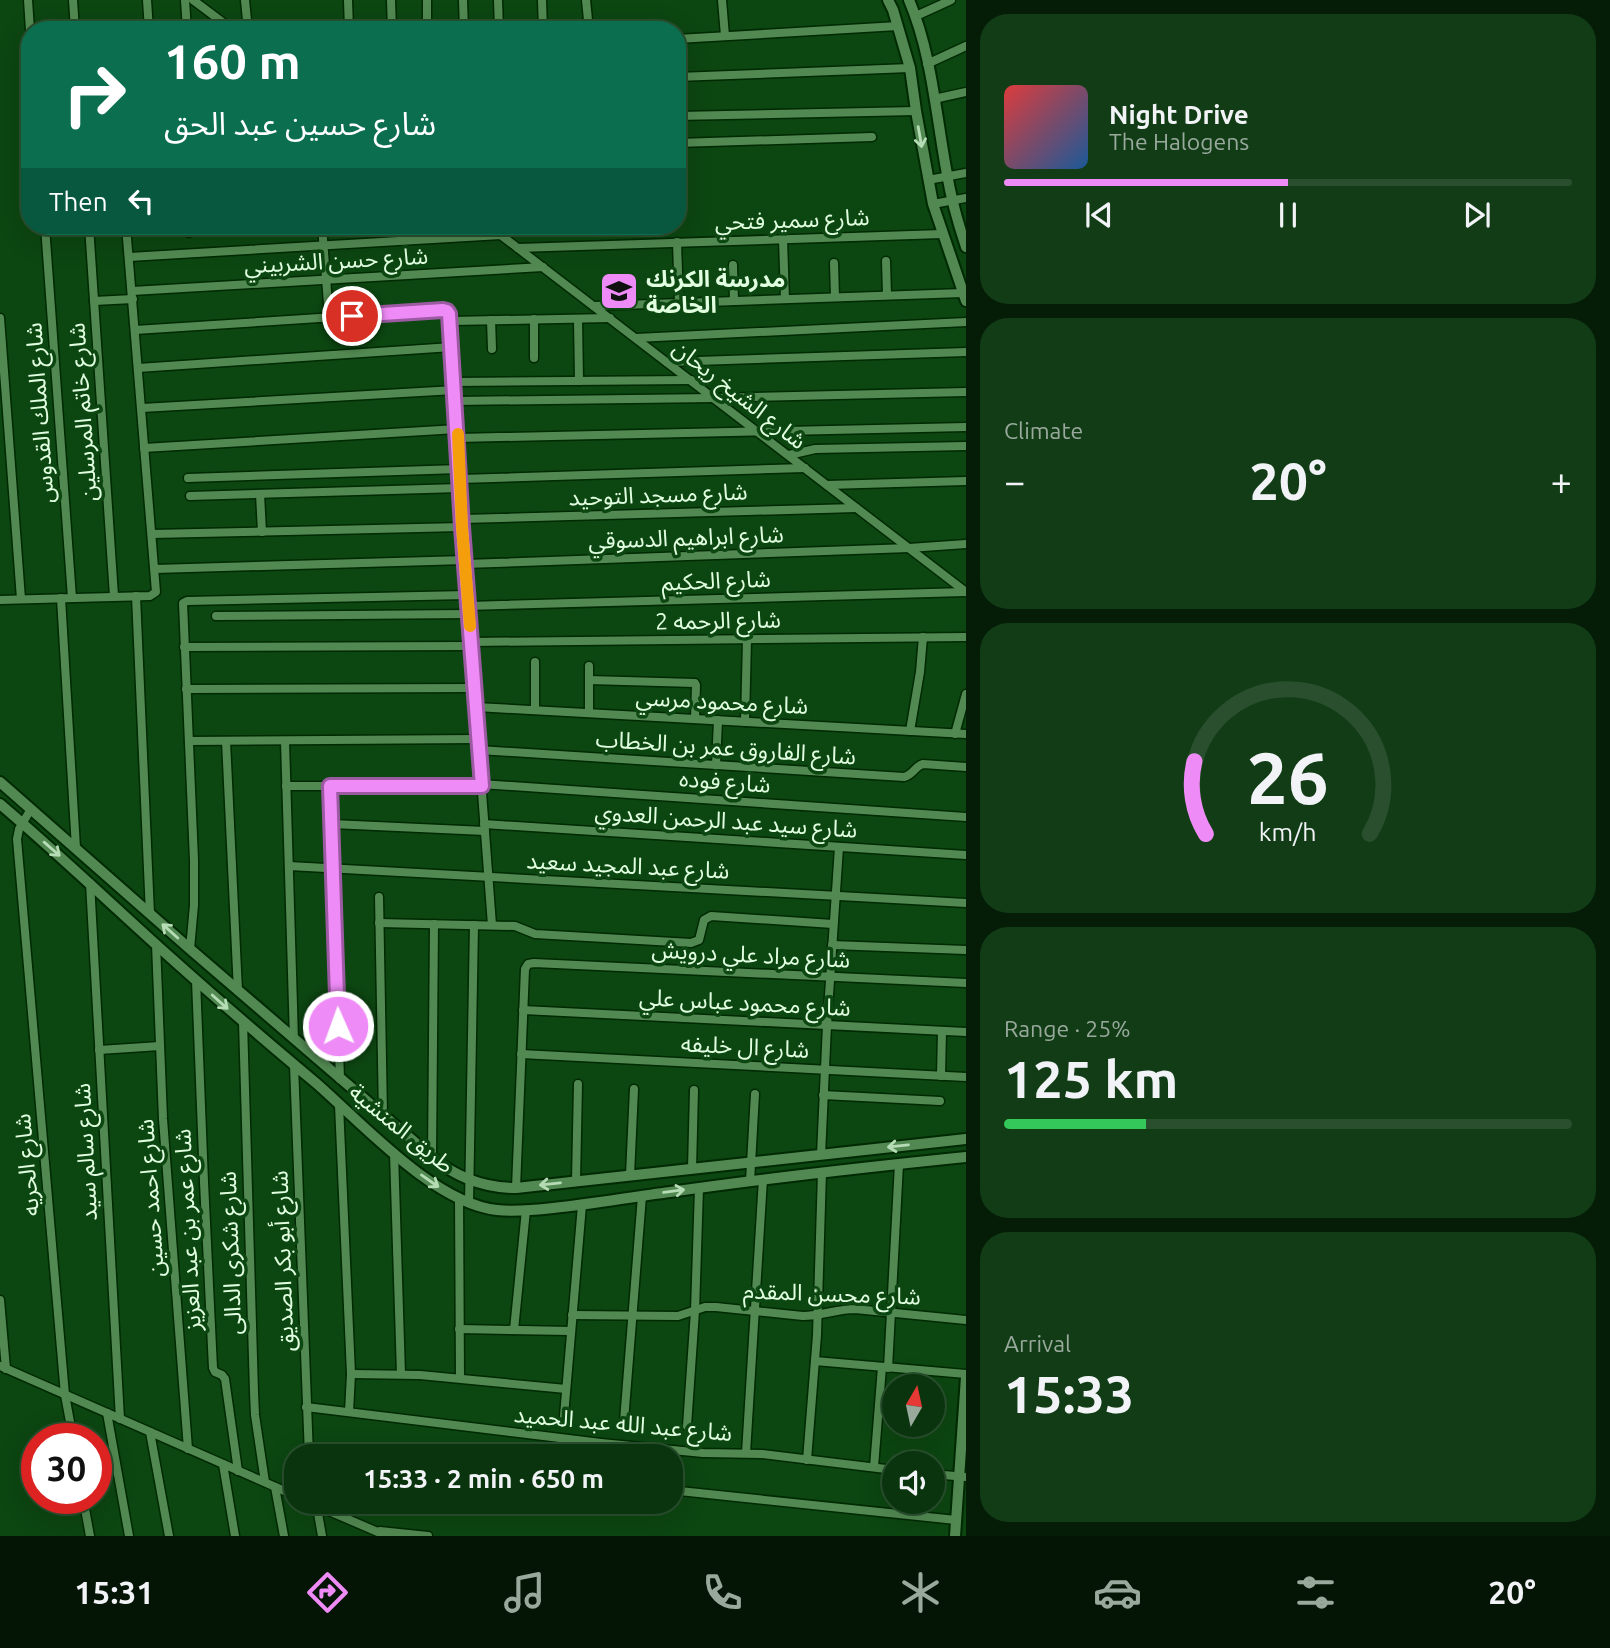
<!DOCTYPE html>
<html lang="en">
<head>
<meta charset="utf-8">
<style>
	body { margin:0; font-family:Ubuntu,"Noto Sans Arabic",sans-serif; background:#123c16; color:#f1f3f6; height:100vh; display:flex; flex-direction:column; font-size:26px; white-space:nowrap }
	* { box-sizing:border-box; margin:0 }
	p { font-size:23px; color:#99aa9d }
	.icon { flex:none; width:38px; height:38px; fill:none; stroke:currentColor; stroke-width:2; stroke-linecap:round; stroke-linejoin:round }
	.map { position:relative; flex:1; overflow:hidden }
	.sheet { display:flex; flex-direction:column; gap:14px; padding:14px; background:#051d07; width:644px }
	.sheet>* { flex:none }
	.top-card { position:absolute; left:21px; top:21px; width:665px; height:214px; border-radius:28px; box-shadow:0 7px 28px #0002,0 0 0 2px #294f2e; background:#0b6e4f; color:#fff; overflow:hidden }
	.needle { width:46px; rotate:9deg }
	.buttons { position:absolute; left:882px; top:1374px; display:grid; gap:14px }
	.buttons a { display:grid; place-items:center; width:63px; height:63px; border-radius:50%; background:#09340d; box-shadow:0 7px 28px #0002,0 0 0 2px #294f2e; font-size:35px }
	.speed { position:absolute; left:21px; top:1423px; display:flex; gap:14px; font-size:35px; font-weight:700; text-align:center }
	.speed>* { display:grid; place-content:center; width:91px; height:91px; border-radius:50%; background:#09340d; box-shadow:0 7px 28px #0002,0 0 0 2px #294f2e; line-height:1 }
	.speed .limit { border:10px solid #d22; background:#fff; color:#111 }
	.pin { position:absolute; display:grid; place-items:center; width:60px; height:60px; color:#fff; margin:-30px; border:4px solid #fff; border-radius:50%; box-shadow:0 2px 7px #0007 }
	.me { position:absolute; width:77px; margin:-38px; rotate:358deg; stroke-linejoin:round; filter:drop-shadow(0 0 5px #0008) }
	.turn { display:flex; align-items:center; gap:24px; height:147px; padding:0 28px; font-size:32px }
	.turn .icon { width:91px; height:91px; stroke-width:2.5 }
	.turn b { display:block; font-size:49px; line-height:60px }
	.then { display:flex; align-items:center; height:66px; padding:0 28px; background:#0003; gap:14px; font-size:26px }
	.big { font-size:52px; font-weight:600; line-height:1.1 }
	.sheet .widget { flex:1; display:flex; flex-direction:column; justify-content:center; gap:10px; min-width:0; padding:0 24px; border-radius:28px; background:#123c16 }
	.sheet .dial { align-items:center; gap:0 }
	.dial svg { height:182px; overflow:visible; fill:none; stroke:#294f2e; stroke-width:7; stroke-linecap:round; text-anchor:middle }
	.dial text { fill:#f1f3f6; stroke:none }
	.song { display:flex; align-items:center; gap:21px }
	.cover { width:84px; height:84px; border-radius:10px; background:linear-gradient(135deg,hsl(0 70% 55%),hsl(210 70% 35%)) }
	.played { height:7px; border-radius:4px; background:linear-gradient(90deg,#ef8bf7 50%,#294f2e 50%) }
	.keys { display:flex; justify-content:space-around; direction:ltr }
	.heat { display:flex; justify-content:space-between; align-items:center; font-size:38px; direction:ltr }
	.charge { height:10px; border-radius:5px; background:linear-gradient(90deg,#34c759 25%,#294f2e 0) }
	.trip { position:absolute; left:284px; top:1444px; width:399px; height:70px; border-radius:28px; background:#09340d; box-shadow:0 7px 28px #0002,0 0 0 2px #294f2e; font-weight:600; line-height:70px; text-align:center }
	.tabs { display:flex; height:112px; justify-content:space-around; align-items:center; background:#041505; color:#99aa9d }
	.tabs .icon { width:49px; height:49px }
	.tabs .on { color:#ef8bf7 }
	.tabs b { font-size:32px; color:#f1f3f6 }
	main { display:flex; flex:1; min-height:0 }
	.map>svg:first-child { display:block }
</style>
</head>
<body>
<main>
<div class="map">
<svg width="966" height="1536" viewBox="0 0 966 1536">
	<rect width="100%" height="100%" fill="#0c4611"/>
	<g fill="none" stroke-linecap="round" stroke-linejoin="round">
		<defs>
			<g id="street">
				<path d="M28,0L30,30"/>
				<path d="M73,0L75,30"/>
				<path d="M147,0L149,30"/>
				<path d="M185,0L187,30"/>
				<path d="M193,0L233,30"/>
				<path d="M245,0L248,30"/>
				<path d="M348,0L349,30"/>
				<path d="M391,0L392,30"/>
				<path d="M427,0V30"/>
				<path d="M463,0L464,30"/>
				<path d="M498,0L499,30"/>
				<path d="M542,0L543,30"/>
				<path d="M586,0L589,30"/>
				<path d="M722,0L725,36"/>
				<path d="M916,16L951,0"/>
				<path d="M677,39L898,26"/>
				<path d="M927,64L966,46"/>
				<path d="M677,77L910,68"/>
				<path d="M934,99L966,92"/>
				<path d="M677,116L916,111"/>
				<path d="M677,143L872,137"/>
				<path d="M928,180L966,173"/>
				<path d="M933,204L966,198"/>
				<path d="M45,226L72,598"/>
				<path d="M89,226L114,596"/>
				<path d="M188,226L189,233"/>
				<path d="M232,226V231"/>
				<path d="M322,226L329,317"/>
				<path d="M489,226L966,592"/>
				<path d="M783,239L785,299"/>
				<path d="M677,242L679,303"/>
				<path d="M518,248L942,234"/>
				<path d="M129,257L501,235"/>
				<path d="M886,261L887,295"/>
				<path d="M834,263L835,297"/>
				<path d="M733,265L734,301"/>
				<path d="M132,291L543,267"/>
				<path d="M94,301L133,299"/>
				<path d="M594,306L963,293"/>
				<path d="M0,318L21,599"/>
				<path d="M534,319V358"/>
				<path d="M578,319L579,381"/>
				<path d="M491,320L492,349"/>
				<path d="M450,321L610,318"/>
				<path d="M135,330L443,310L449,313L457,429L462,527L492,925"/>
				<path d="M636,338L966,322"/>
				<path d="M667,362L966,352"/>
				<path d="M138,368L452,347"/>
				<path d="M454,382L691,380"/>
				<path d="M455,401L714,398L966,392"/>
				<path d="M142,408L455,390"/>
				<path d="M458,438L966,427"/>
				<path d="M144,448L457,429"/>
				<path d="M789,455L815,449L966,446"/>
				<path d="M188,478L459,469"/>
				<path d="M460,479L805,468"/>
				<path d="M827,485L966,481"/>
				<path d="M260,494L262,532"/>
				<path d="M190,496L460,488"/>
				<path d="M462,519L856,508"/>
				<path d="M152,534L462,527"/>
				<path d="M465,564L909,548L966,544"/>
				<path d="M155,569L465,560"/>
				<path d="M136,596L150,914"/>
				<path d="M61,598L76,848"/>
				<path d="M0,600L150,596L156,592L126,226"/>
				<path d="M468,606L965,592"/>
				<path d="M216,616L469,614"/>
				<path d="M471,642L966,637"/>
				<path d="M184,647L471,646"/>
				<path d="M589,680L695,683L696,685L695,719"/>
				<path d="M186,689L474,688"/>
				<path d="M476,707L966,734"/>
				<path d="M535,710V662"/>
				<path d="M589,713V666"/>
				<path d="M745,722L747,639"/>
				<path d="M910,731L920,672L923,637"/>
				<path d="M955,734L966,694"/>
				<path d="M189,741L478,739"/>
				<path d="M226,741L238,991"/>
				<path d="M285,741L294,1039"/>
				<path d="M479,750L904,777C913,775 915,766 923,764L966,767"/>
				<path d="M716,765L718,720"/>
				<path d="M481,784L966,817"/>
				<path d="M286,786H482"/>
				<path d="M330,786L340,1079"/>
				<path d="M31,809L19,829L17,839L65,1395L73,1438"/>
				<path d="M332,824L485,831"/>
				<path d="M484,824L966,855"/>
				<path d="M289,866L966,903"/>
				<path d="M90,883L120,1419"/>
				<path d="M379,897L383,1115"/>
				<path d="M379,923L515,926L535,934L691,943L699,940L704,920L711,916L833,924"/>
				<path d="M156,944L163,1119L188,1449"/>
				<path d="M832,945L966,950"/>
				<path d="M190,949L194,905V860L183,603L187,601L467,595"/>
				<path d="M196,980L204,1182L213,1368L215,1372L222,1375L225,1379L238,1471"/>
				<path d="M523,1010L966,1032"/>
				<path d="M243,1022L254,1392L255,1415L265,1482"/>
				<path d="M99,1050L160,1046"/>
				<path d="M521,1054L966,1077"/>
				<path d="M294,1065L309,1456"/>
				<path d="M941,1076L942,1031"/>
				<path d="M823,1095L940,1101"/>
				<path d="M339,1105L351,1374L349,1412"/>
				<path d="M394,1153L401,1374"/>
				<path d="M821,1155L827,1025L839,847"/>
				<path d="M432,1157L434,924"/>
				<path d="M692,1169L694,1090"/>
				<path d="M630,1175L634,1089"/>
				<path d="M576,1181L578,1084"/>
				<path d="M750,1181L755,1094"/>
				<path d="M516,1188L525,969L528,964L534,963L966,983"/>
				<path d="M459,1199L460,1378"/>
				<path d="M469,1203L474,925"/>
				<path d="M0,1300L6,1369"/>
				<path d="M572,1315L678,1316L705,1307H716L803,1316C821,1316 837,1309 855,1309L966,1320"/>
				<path d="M459,1329L571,1331"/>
				<path d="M514,1330L526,1210"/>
				<path d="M815,1361L966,1374"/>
				<path d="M0,1366L296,1496"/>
				<path d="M888,1368L899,1164"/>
				<path d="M351,1374L420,1375L566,1389"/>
				<path d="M306,1407L601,1443L703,1453L762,1454L894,1470"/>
				<path d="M107,1413L129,1536"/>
				<path d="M564,1416L582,1205"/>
				<path d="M624,1421L642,1196"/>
				<path d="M687,1426L695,1311L699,1188"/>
				<path d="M150,1432L169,1536"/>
				<path d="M746,1453L763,1179"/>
				<path d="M599,1456L601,1443"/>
				<path d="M807,1460L817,1335L822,1172"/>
				<path d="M223,1464L235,1536"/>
				<path d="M874,1467L882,1367"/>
				<path d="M933,1474L966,1477"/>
				<path d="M275,1487L284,1536"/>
				<path d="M670,1490L956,1520"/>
				<path d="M83,1498L90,1536"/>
				<path d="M308,1502L387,1536"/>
				<path d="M316,1502L322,1536"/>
				<path d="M380,1531L428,1536"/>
			</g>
			<g id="secondary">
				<path d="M888,0L893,10L910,68L916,111L933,204L966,301"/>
				<path d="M909,0C932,54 936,116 947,174C951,198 958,223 966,247"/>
				<path d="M0,782L190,949L432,1157C457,1178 484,1188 516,1188L966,1139"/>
				<path d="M0,804C59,854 114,907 171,958C219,1001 267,1042 316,1083C363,1124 434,1203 497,1210C516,1212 535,1210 553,1208C593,1204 631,1197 670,1192C769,1178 867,1167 966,1157"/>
				<path d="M955,1536L966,1377"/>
			</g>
		</defs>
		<!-- street casing -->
		<use href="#street" stroke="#002a03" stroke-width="11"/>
		<!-- secondary casing -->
		<use href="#secondary" stroke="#002a03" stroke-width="14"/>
		<!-- street -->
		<use href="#street" stroke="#528952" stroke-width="8"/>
		<!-- secondary -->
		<use href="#secondary" stroke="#528952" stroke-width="10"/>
	</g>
	<!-- one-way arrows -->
	<defs><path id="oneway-shaft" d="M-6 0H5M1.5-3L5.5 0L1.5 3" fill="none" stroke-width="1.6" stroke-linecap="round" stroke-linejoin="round" transform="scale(1.75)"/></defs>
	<g stroke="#b6dcb5">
		<use href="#oneway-shaft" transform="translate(920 137) rotate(80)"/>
		<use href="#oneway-shaft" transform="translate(52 849) rotate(41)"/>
		<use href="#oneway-shaft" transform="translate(170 931) rotate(-138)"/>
		<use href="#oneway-shaft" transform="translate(220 1002) rotate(42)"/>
		<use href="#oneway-shaft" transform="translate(898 1146) rotate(174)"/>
		<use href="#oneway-shaft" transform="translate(430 1181) rotate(35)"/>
		<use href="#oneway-shaft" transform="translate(550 1184) rotate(174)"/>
		<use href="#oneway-shaft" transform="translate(674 1191) rotate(-8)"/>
	</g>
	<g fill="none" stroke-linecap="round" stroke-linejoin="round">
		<defs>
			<path id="route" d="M338,1026L330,786H482L462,527L449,314L447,311L443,310L352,316"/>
		</defs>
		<!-- route casing -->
		<use href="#route" stroke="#9b5aa1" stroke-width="18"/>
		<!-- route -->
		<use href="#route" stroke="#ef8bf7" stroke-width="12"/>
		<!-- slow -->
		<path stroke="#f59e0b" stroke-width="12" d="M458,434L462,527L470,626"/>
	</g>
	<!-- icons -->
	<defs>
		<symbol id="school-square" viewBox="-11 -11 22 22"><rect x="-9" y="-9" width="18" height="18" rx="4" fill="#ef8bf7" stroke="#0c4611"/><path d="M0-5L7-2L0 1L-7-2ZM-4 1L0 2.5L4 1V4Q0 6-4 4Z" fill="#111"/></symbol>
	</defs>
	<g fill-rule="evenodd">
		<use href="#school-square" x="597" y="269" width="44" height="44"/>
	</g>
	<g text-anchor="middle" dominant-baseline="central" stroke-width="7" stroke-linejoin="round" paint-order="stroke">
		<!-- street labels -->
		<g font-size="23" fill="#e1ffe0" stroke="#0c4611">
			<text transform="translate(792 219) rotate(-2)">شارع سمير فتحي</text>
			<text transform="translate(336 260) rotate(-3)">شارع حسن الشربيني</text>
			<text transform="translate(740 394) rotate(38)">شارع الشيخ ريحان</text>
			<text transform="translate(82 412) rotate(-94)">شارع خاتم المرسلين</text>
			<text transform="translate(39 413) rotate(-94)">شارع الملك القدوس</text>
			<text transform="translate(658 494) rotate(-2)">شارع مسجد التوحيد</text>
			<text transform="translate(686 537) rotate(-2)">شارع ابراهيم الدسوقي</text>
			<text transform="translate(716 580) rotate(-2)">شارع الحكيم</text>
			<text transform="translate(718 620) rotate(-1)">شارع الرحمه 2</text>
			<text transform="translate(722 701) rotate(3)">شارع محمود مرسي</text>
			<text transform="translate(726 747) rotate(4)">شارع الفاروق عمر بن الخطاب</text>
			<text transform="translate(725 781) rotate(4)">شارع فوده</text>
			<text transform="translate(726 820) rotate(4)">شارع سيد عبد الرحمن العدوي</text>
			<text transform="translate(628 865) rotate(3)">شارع عبد المجيد سعيد</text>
			<text transform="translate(751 954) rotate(3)">شارع مراد علي درويش</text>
			<text transform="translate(745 1002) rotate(3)">شارع محمود عباس علي</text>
			<text transform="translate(745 1046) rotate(3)">شارع ال خليفه</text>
			<text transform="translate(402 1128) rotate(39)">طريق المنشية</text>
			<text transform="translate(85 1152) rotate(-93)">شارع سالم سيد</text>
			<text transform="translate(26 1165) rotate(-95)">شارع الحريه</text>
			<text transform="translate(150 1198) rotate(-94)">شارع احمد حسين</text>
			<text transform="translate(187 1230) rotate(-93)">شارع عمر بن عبد العزيز</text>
			<text transform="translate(230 1253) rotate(-92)">شارع شكرى الدالى</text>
			<text transform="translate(282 1261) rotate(-92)">شارع أبو بكر الصديق</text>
			<text transform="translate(832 1293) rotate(2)">شارع محسن المقدم</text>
			<text transform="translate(623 1423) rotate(5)">شارع عبد الله عبد الحميد</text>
		</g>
		<!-- poi labels -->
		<g font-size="23" font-weight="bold" fill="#e1ffe0" stroke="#0c4611" text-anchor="start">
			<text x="646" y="278">مدرسة الكرنك<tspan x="646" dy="26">الخاصة</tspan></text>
		</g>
	</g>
</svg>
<div class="buttons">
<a><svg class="needle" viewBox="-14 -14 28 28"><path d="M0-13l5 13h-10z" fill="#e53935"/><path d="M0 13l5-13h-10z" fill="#99aa9d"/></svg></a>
<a><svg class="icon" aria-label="sound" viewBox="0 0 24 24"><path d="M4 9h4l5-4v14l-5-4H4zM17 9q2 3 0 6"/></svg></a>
</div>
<div class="speed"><div class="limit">30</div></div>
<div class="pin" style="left:352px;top:316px;background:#d93025"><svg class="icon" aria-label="arrive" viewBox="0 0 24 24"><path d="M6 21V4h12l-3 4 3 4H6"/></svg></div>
<svg class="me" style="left:338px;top:1026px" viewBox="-20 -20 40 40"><circle r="17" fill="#ef8bf7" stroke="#fff" stroke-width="3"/><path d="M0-11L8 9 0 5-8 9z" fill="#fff"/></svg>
<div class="trip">15:33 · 2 min · 650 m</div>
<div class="top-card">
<div class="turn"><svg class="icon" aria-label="right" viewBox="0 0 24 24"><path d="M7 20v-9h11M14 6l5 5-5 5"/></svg><div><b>160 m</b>شارع حسين عبد الحق</div></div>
<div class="then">Then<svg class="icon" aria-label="left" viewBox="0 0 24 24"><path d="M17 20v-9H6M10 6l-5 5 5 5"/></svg></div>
</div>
</div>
<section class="sheet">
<div class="widget">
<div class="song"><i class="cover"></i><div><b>Night Drive</b><p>The Halogens</p></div></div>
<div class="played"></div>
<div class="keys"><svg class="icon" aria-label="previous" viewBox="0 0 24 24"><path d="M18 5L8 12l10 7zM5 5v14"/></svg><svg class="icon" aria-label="pause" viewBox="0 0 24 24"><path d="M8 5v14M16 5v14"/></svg><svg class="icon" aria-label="next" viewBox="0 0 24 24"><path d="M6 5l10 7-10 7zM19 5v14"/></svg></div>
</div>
<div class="widget"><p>Climate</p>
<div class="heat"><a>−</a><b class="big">20°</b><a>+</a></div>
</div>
<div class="widget dial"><svg viewBox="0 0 100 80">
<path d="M14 69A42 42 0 1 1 86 69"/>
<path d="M14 69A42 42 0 0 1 9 37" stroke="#ef8bf7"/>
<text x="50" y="56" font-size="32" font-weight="700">26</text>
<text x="50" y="72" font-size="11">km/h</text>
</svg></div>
<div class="widget"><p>Range · 25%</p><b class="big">125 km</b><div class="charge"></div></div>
<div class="widget"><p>Arrival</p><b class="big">15:33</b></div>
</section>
</main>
<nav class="tabs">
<b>15:31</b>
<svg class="icon on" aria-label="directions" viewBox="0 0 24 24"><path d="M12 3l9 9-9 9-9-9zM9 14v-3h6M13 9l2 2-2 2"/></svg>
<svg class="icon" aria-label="music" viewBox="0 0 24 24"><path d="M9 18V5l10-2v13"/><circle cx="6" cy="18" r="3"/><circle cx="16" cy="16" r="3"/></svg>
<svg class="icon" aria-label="phone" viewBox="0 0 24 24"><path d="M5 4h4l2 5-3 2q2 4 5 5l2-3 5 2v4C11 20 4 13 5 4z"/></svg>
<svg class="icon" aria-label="climate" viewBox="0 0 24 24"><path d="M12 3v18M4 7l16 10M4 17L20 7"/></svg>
<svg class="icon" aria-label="car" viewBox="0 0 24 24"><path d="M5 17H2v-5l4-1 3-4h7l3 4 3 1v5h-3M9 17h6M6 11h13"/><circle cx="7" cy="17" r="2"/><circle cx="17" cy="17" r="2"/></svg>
<svg class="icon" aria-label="filters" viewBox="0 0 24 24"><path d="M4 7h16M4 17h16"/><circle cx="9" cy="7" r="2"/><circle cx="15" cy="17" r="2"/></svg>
<b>20°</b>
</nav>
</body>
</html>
